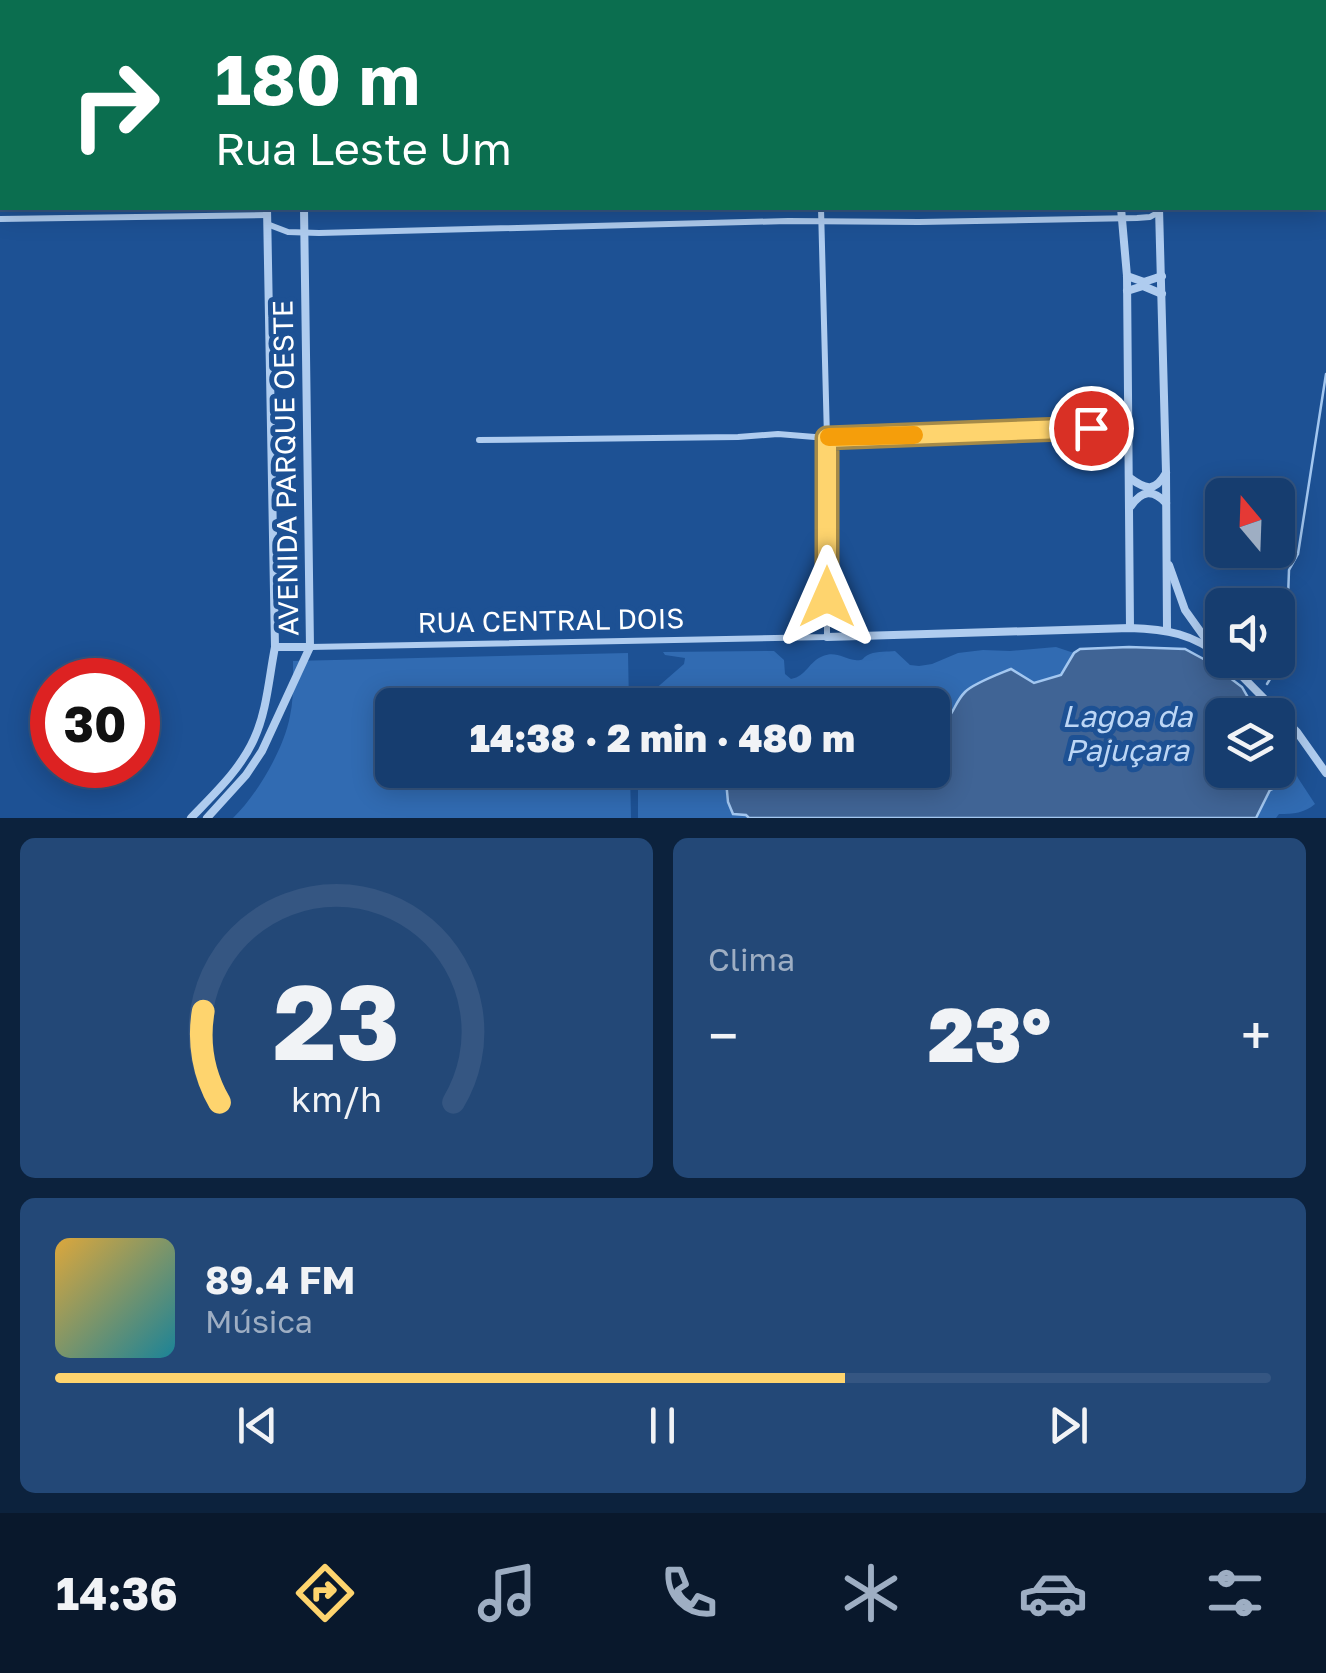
<!DOCTYPE html>
<html lang="pt">
<head>
<meta charset="utf-8">
<style>
	body { margin:0; font-family:"Golos Text",sans-serif; background:#234877; color:#f1f3f6; height:100vh; display:flex; flex-direction:column; font-size:38px; white-space:nowrap }
	* { box-sizing:border-box; margin:0 }
	p { font-size:32px; color:#9eaec3 }
	.icon { flex:none; width:55px; height:55px; fill:none; stroke:currentColor; stroke-width:2; stroke-linecap:round; stroke-linejoin:round }
	.map { position:relative; height:818px; overflow:hidden }
	.drawer { display:flex; flex-direction:column; gap:20px; padding:20px; background:#0c223d; flex:1 }
	.drawer>* { flex:none }
	.banner { position:absolute; left:0px; top:0px; width:1328px; height:210px; box-shadow:0 5px 25px #0003,0 0 0 2px #355682; background:#0b6e4f; color:#fff; overflow:hidden }
	.needle { width:65px; rotate:341deg }
	.tools { position:absolute; left:1205px; top:478px; display:grid; gap:20px }
	.tools a { display:grid; place-items:center; width:90px; height:90px; border-radius:15px; background:#163d6f; box-shadow:0 5px 25px #0003,0 0 0 2px #355682; font-size:50px }
	.speed { position:absolute; left:30px; top:658px; display:flex; gap:20px; font-size:50px; font-weight:700; text-align:center }
	.speed>* { display:grid; place-content:center; width:130px; height:130px; border-radius:50%; background:#163d6f; box-shadow:0 5px 25px #0003,0 0 0 2px #355682; line-height:1 }
	.speed .limit { border:15px solid #d22; background:#fff; color:#111 }
	.pin { position:absolute; display:grid; place-items:center; width:85px; height:85px; color:#fff; margin:-42px; border:5px solid #fff; border-radius:50%; box-shadow:0 2px 10px #0007 }
	.me { position:absolute; width:110px; margin:-55px; rotate:0deg; stroke-linejoin:round; filter:drop-shadow(0 0 8px #0008) }
	.turn { display:flex; align-items:center; gap:35px; height:210px; padding:0 50px; font-size:45px }
	.turn .icon { width:130px; height:130px; stroke-width:2.5 }
	.turn b { display:block; font-size:70px; line-height:85px }
	.big { font-size:75px; font-weight:800; line-height:1.1 }
	.drawer .widget { flex:1; display:flex; flex-direction:column; justify-content:center; gap:15px; min-width:0; padding:0 35px; border-radius:15px; background:#234877 }
	.drawer .dial { align-items:center; gap:0 }
	.dial svg { height:260px; overflow:visible; fill:none; stroke:#355682; stroke-width:7; stroke-linecap:round; text-anchor:middle }
	.dial text { fill:#f1f3f6; stroke:none }
	.song { display:flex; align-items:center; gap:30px }
	.cover { width:120px; height:120px; border-radius:15px; background:linear-gradient(135deg,hsl(40 70% 55%),hsl(190 70% 35%)) }
	.played { height:10px; border-radius:5px; background:linear-gradient(90deg,#fed46e 65%,#355682 65%) }
	.keys { display:flex; justify-content:space-around; direction:ltr }
	.heat { display:flex; justify-content:space-between; align-items:center; font-size:55px; direction:ltr }
	.drawer .tiles { flex:1; display:grid; gap:20px; grid-template-columns:1fr 1fr }
	.widget:last-child { grid-column:span 2 }
	.trip { position:absolute; left:375px; top:688px; width:575px; height:100px; border-radius:15px; background:#163d6f; box-shadow:0 5px 25px #0003,0 0 0 2px #355682; font-weight:800; line-height:100px; text-align:center }
	.menu { display:flex; height:160px; justify-content:space-around; align-items:center; background:#09182c; color:#9eaec3 }
	.menu .icon { width:70px; height:70px }
	.menu .selected { color:#fed46e }
	.menu b { font-size:45px; color:#f1f3f6 }
	.map>svg:first-child { display:block }
</style>
</head>
<body>
<div class="map">
<svg width="1326" height="818" viewBox="0 0 1326 818">
	<rect width="100%" height="100%" fill="#1d5194"/>
	<!-- green -->
	<g fill="#316bb2">
		<path d="M1056,647L1074,653L1061,675L1033,683L966,691L943,725L933,728L932,705H637L684,664L685,658L665,655L663,652L774,651L784,660L785,674L791,679C807,676 808,662 823,656C836,651 844,659 855,660C866,661 860,658 870,654C877,651 888,652 895,651L910,665L919,666L932,664L958,653L983,650L1010,651Z"/>
		<path d="M628,653L629,705H392V770H630L631,818H233C257,795 284,749 290,716C294,698 293,679 293,661Z"/>
		<path d="M1279,745L1287,754L1298,778L1315,804C1305,813 1293,814 1279,814L1276,818H1256L1261,805L1284,767Z"/>
		<path d="M638,770H725L728,802L749,818H638Z"/>
	</g>
	<!-- water -->
	<path fill="#406495" stroke="#a3c7f0" stroke-width="2.5" d="M1129,647L1185,649L1209,662L1242,687L1258,715H1222V770H1278V743L1286,783L1270,790L1256,818H749L746,815L733,814L728,802L725,770H932L933,728C954,721 952,705 965,692C974,683 999,674 1011,669L1034,683L1061,675L1074,653L1080,649Z"/>
	<g fill="none" stroke-linecap="round" stroke-linejoin="round">
		<!-- stream -->
		<path stroke="#a3c7f0" stroke-width="2.5" d="M1267,684L1286,653L1289,570L1298,554L1326,374"/>
		<!-- minor -->
		<g stroke="#afccef" stroke-width="6">
			<path d="M0,219L267,215"/>
			<path d="M267,224L288,232L319,233L788,221L919,222L1137,218L1150,217L1159,212"/>
			<path d="M479,440L738,437L778,434L827,438L1129,427"/>
			<path d="M310,647L827,637V438L821,208"/>
		</g>
		<!-- tertiary -->
		<g stroke="#afccef" stroke-width="8">
			<path d="M261,0L262,2"/>
			<path d="M330,2L334,0"/>
			<path d="M1121,208L1127,276L1130,628"/>
			<path d="M1159,208L1166,472L1167,629"/>
			<path d="M1127,276L1144,282L1162,276"/>
			<path d="M1127,291L1143,286L1162,294"/>
			<path d="M1130,478C1146,490 1155,492 1166,473"/>
			<path d="M1131,506C1142,490 1153,489 1166,503"/>
			<path d="M1169,565L1185,610L1210,645"/>
			<path d="M827,637L1130,628C1167,629 1193,634 1222,657"/>
			<path d="M275,647H310"/>
			<path d="M1226,660L1297,732L1326,773"/>
			<path d="M191,818C214,794 240,770 254,739C267,711 269,677 275,647L267,208"/>
			<path d="M207,818L246,775L262,751L310,647L304,208"/>
		</g>
		<!-- secondary -->
		<g stroke="#ddeafb" stroke-width="9">
			<path d="M361,0L374,2"/>
			<path d="M616,0L618,2"/>
			<path d="M844,0L847,2"/>
			<path d="M441,2L443,0"/>
			<path d="M589,2L590,0"/>
			<path d="M815,2L817,0"/>
			<path d="M1252,2L1255,0"/>
			<path d="M1325,5L1326,4"/>
		</g>
	</g>
	<g fill="none" stroke-linecap="round" stroke-linejoin="round">
		<defs>
			<path id="route" d="M827,597V438L1091,428"/>
		</defs>
		<!-- route casing -->
		<use href="#route" stroke="#a58a48" stroke-width="25"/>
		<!-- route -->
		<use href="#route" stroke="#fed46e" stroke-width="18"/>
		<!-- slow -->
		<path stroke="#f59e0b" stroke-width="18" d="M829,437L914,435"/>
	</g>
	<g text-anchor="middle" dominant-baseline="central" stroke-width="10" stroke-linejoin="round" paint-order="stroke">
		<!-- street labels -->
		<g font-size="28" fill="#fff" stroke="#1d5194">
			<text transform="translate(285 468) rotate(-91)">AVENIDA PARQUE OESTE</text>
			<text transform="translate(551 620) rotate(-1)">RUA CENTRAL DOIS</text>
		</g>
		<!-- water labels -->
		<g font-size="30" font-style="italic" fill="#bcd6f5" stroke="#1d5194">
			<text x="1127" y="716">Lagoa da<tspan x="1127" dy="34">Pajuçara</tspan></text>
		</g>
	</g>
</svg>
<div class="tools">
<a><svg class="needle" viewBox="-14 -14 28 28"><path d="M0-13l5 13h-10z" fill="#e53935"/><path d="M0 13l5-13h-10z" fill="#9eaec3"/></svg></a>
<a><svg class="icon" aria-label="sound" viewBox="0 0 24 24"><path d="M4 9h4l5-4v14l-5-4H4zM17 9q2 3 0 6"/></svg></a>
<a><svg class="icon" aria-label="layers" viewBox="0 0 24 24"><path d="M12 4l9 5-9 5-9-5zM3 14l9 5 9-5"/></svg></a>
</div>
<div class="speed"><div class="limit">30</div></div>
<div class="pin" style="left:1091px;top:428px;background:#d93025"><svg class="icon" aria-label="arrive" viewBox="0 0 24 24"><path d="M6 21V4h12l-3 4 3 4H6"/></svg></div>
<svg class="me" style="left:827px;top:597px" viewBox="-20 -20 40 40"><path d="M0-17L14 15 0 8-14 15z" fill="#fed46e" stroke="#fff" stroke-width="4"/></svg>
<div class="trip">14:38 · 2 min · 480 m</div>
<div class="banner">
<div class="turn"><svg class="icon" aria-label="right" viewBox="0 0 24 24"><path d="M7 20v-9h11M14 6l5 5-5 5"/></svg><div><b>180 m</b>Rua Leste Um</div></div>
</div>
</div>
<section class="drawer">
<div class="tiles">
<div class="widget dial"><svg viewBox="0 0 100 80">
<path d="M14 69A42 42 0 1 1 86 69"/>
<path d="M14 69A42 42 0 0 1 9 41" stroke="#fed46e"/>
<text x="50" y="56" font-size="32" font-weight="700">23</text>
<text x="50" y="72" font-size="11">km/h</text>
</svg></div>
<div class="widget"><p>Clima</p>
<div class="heat"><a>−</a><b class="big">23°</b><a>+</a></div>
</div>
<div class="widget">
<div class="song"><i class="cover"></i><div><b>89.4 FM</b><p>Música</p></div></div>
<div class="played"></div>
<div class="keys"><svg class="icon" aria-label="previous" viewBox="0 0 24 24"><path d="M18 5L8 12l10 7zM5 5v14"/></svg><svg class="icon" aria-label="pause" viewBox="0 0 24 24"><path d="M8 5v14M16 5v14"/></svg><svg class="icon" aria-label="next" viewBox="0 0 24 24"><path d="M6 5l10 7-10 7zM19 5v14"/></svg></div>
</div>
</div>
</section>
<nav class="menu">
<b>14:36</b>
<svg class="icon selected" aria-label="directions" viewBox="0 0 24 24"><path d="M12 3l9 9-9 9-9-9zM9 14v-3h6M13 9l2 2-2 2"/></svg>
<svg class="icon" aria-label="music" viewBox="0 0 24 24"><path d="M9 18V5l10-2v13"/><circle cx="6" cy="18" r="3"/><circle cx="16" cy="16" r="3"/></svg>
<svg class="icon" aria-label="phone" viewBox="0 0 24 24"><path d="M5 4h4l2 5-3 2q2 4 5 5l2-3 5 2v4C11 20 4 13 5 4z"/></svg>
<svg class="icon" aria-label="climate" viewBox="0 0 24 24"><path d="M12 3v18M4 7l16 10M4 17L20 7"/></svg>
<svg class="icon" aria-label="car" viewBox="0 0 24 24"><path d="M5 17H2v-5l4-1 3-4h7l3 4 3 1v5h-3M9 17h6M6 11h13"/><circle cx="7" cy="17" r="2"/><circle cx="17" cy="17" r="2"/></svg>
<svg class="icon" aria-label="filters" viewBox="0 0 24 24"><path d="M4 7h16M4 17h16"/><circle cx="9" cy="7" r="2"/><circle cx="15" cy="17" r="2"/></svg>
</nav>
</body>
</html>
